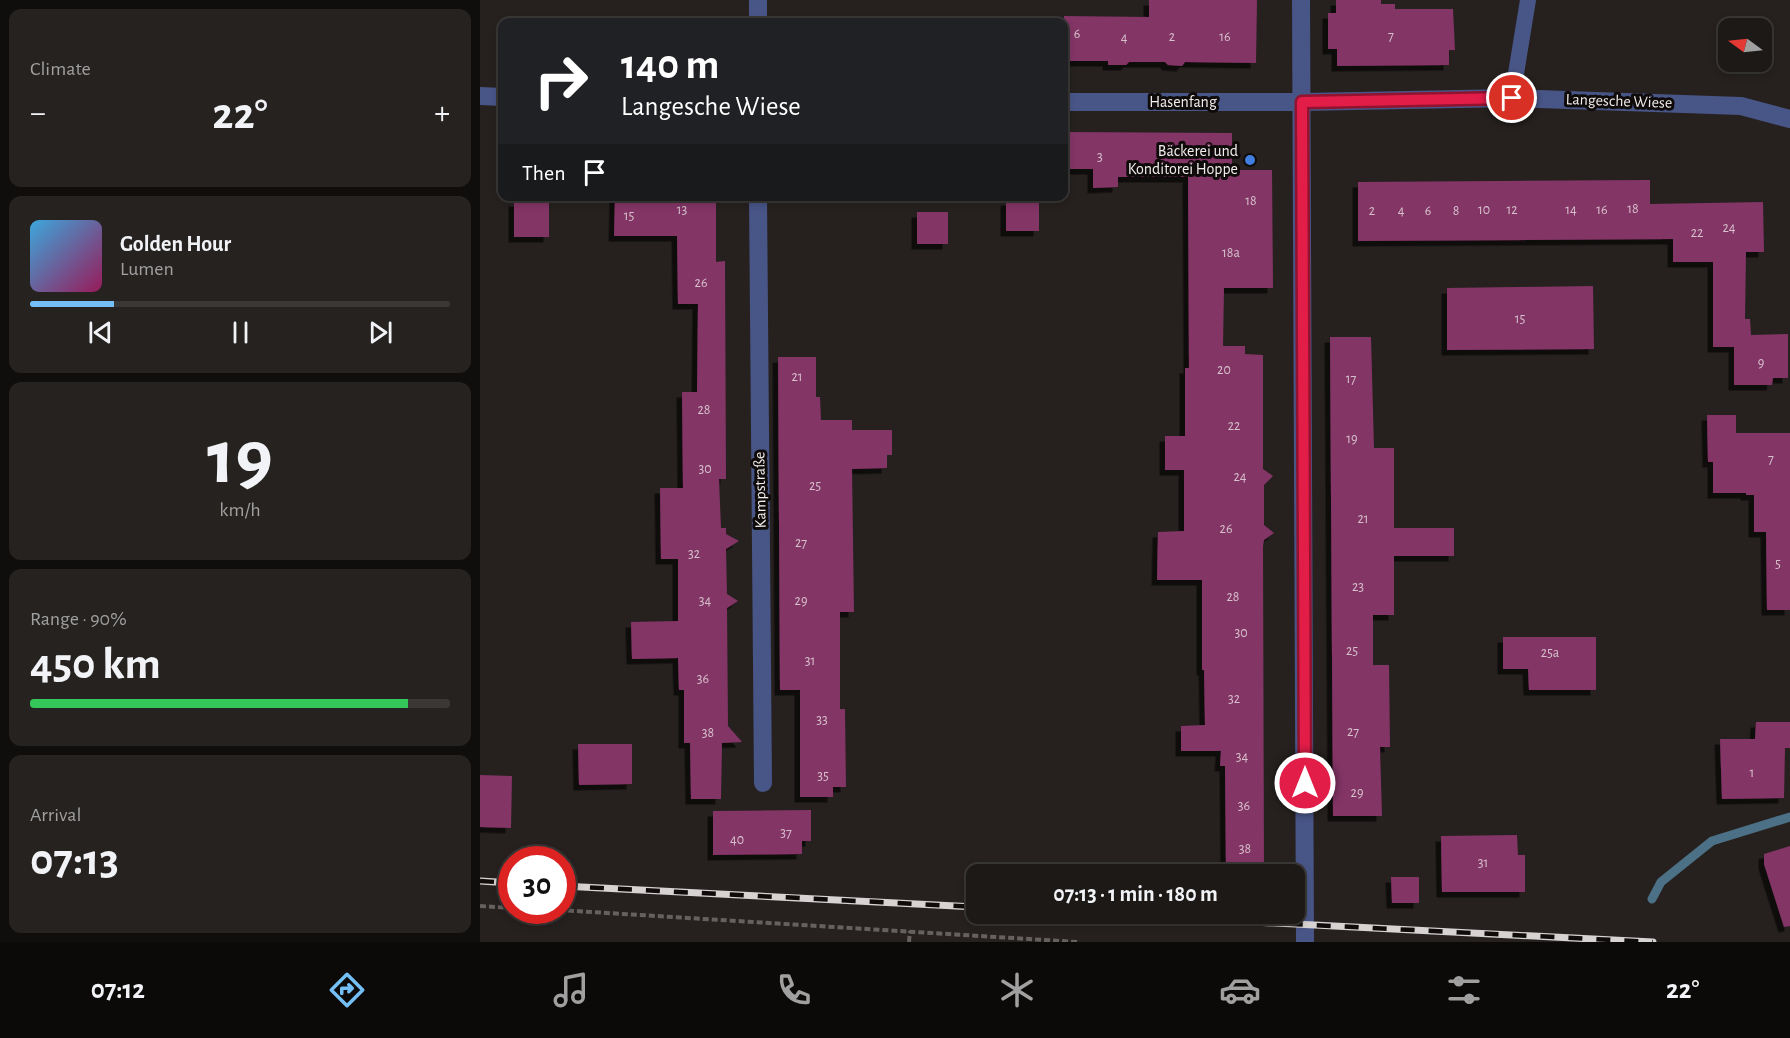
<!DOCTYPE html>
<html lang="en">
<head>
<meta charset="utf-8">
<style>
	body { margin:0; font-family:"Alegreya Sans",sans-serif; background:#252220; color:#f1f3f6; height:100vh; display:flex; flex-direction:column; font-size:22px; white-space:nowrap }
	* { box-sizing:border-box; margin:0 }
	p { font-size:20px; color:#a0a0a1 }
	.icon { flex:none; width:33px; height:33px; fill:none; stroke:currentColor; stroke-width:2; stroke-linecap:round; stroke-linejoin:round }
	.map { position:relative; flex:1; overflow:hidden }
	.sheet { display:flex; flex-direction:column; gap:9px; padding:9px; background:#0f0e0d; width:480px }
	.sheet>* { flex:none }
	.guide { position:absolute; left:18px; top:18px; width:570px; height:183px; border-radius:12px; box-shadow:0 3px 9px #0003,0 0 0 2px #3a3836; background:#202124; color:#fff; overflow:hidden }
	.needle { width:39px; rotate:285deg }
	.controls { position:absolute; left:1238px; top:18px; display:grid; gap:12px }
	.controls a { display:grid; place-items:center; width:54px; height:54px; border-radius:12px; background:#1c1917; box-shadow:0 3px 9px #0003,0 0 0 2px #3a3836; font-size:30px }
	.speed { position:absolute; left:18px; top:846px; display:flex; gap:12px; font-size:30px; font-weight:700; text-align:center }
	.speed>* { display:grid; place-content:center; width:78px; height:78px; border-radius:50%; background:#1c1917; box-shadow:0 3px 9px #0003,0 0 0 2px #3a3836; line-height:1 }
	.speed .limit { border:9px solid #d22; background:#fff; color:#111 }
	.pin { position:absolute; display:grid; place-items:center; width:51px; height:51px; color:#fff; margin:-26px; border:3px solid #fff; border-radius:50%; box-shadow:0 2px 6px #0007 }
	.me { position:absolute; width:66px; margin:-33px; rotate:0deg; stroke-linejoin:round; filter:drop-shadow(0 0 4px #0008) }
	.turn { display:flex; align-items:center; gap:21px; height:126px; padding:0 24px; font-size:27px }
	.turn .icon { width:78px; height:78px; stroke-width:2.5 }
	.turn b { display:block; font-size:42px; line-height:51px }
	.then { display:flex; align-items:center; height:57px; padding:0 24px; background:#0003; gap:12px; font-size:22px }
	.big { font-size:45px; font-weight:600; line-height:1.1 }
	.sheet .card { flex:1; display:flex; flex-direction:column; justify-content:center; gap:9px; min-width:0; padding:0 21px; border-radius:12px; background:#252220 }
	.sheet .dial { align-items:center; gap:0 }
	.dial b { font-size:78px; line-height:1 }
	.song { display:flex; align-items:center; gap:18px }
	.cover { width:72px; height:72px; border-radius:9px; background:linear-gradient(135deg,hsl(200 70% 55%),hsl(330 70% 35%)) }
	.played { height:6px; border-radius:3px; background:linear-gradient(90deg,#74c0f6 20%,#3a3836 20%) }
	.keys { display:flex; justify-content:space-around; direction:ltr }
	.heat { display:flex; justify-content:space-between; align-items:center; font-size:33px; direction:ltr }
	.charge { height:9px; border-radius:4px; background:linear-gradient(90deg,#34c759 90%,#3a3836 0) }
	.trip { position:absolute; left:486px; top:864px; width:339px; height:60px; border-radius:12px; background:#1c1917; box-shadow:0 3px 9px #0003,0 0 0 2px #3a3836; font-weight:600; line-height:60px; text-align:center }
	.tabs { display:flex; height:96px; justify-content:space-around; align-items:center; background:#0b0a09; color:#a0a0a1 }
	.tabs .icon { width:42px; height:42px }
	.tabs .on { color:#74c0f6 }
	.tabs b { font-size:27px; color:#f1f3f6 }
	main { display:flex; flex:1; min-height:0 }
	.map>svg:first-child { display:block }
</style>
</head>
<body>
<main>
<section class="sheet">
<div class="card"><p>Climate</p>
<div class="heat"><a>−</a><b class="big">22°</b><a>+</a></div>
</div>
<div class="card">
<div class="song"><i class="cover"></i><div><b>Golden Hour</b><p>Lumen</p></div></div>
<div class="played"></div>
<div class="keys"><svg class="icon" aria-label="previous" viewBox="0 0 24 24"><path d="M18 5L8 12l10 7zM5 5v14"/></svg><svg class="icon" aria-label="pause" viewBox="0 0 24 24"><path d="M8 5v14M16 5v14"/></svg><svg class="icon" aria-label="next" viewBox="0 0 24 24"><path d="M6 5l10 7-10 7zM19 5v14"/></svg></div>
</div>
<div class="card dial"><b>19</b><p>km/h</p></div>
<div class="card"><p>Range · 90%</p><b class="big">450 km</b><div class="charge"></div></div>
<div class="card"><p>Arrival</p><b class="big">07:13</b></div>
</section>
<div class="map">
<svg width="1310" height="942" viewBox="0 0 1310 942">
	<defs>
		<filter id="shadow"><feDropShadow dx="-5.5" dy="5.5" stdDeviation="0" flood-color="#0009"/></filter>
	</defs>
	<rect width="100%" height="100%" fill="#26211f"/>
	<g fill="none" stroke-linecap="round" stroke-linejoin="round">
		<!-- stream -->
		<path stroke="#4c7085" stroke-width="9" d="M1172,899L1181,882L1232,841L1310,817"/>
	</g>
	<!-- building -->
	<g fill="#833466" filter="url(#shadow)">
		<path d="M669,0H777L776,63L705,62L702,66L688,65L685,62H649L646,65H628V61H584V16L669,17Z"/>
		<path d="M856,0H901V4H915V9H973L975,50H969V65L857,66V49H848V13H856Z"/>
		<path d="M584,132L752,133V170H792L793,288H744L743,346H765V354L783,355V469L793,476L784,485V525L794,533L784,540L783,546L784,874H746L745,766H740L741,751H701V726L725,725L724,670H722V580H677L678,532L704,531V470H685V436H705V368H709L708,177H638V187L613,188V169H584Z"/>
		<path d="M1170,180V204L1283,202L1284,252H1266L1265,319H1270L1271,335L1308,334V378H1293L1292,385H1254V347H1233V262H1193V239L878,241V182Z"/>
		<path d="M135,196H236V262L245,261L246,479H239L241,528H246V534L259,541L246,549L247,594L258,601L247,608L248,726L262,742L242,743L241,799H211L210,743H204V690H199L198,658L152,659L151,622L198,621V559H181L180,488H203L202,392H217L218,304H198L197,236H134Z"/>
		<rect x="526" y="200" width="33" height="31"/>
		<rect x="34" y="201" width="35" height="36"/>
		<rect x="437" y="212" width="31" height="32"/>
		<path d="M1113,286L1114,349L967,350V288Z"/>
		<path d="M850,337H891L894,448H914V528H974V556H914V615H893V665H909L910,747H900L902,816H853Z"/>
		<path d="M298,357H336V397H340L341,420H372V430H412V455H407V468L372,469L374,612H360V709H365L366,787H353V797H320V690H300Z"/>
		<path d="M1227,415H1256V433H1310V610H1287L1286,532H1274V495H1266V493H1233V462H1228Z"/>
		<path d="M1023,637H1116V690H1049L1048,669H1023Z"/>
		<path d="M1276,722H1310V748H1305L1304,798L1242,799L1240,739H1275Z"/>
		<path d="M98,744H152V784L99,785Z"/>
		<path d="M0,775L32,776L31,828L0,827Z"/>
		<path d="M331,810V841H322V854L233,855V811Z"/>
		<path d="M1037,835L1038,855H1045V892H962L961,836Z"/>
		<path d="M1310,846V926L1304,927L1284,864V854Z"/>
		<path d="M911,877H939V903H912Z"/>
	</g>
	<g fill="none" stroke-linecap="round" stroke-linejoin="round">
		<!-- path -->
		<g stroke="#66615f" stroke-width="4" stroke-dasharray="6 3" stroke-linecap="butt">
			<path d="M0,906L32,908"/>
			<path d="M79,910L597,942"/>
			<path d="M429,942L430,931"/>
		</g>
		<!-- lane -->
		<path stroke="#485587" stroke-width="16" d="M1032,98L1048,0"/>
		<!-- street -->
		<g stroke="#485587" stroke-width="18">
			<path d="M278,0V22"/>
			<path d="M821,0L825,942"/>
			<path d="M0,96L22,97"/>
			<path d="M584,102H822L1032,98L1261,106L1310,119"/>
			<path d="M278,196L283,783"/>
		</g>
		<defs>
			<g id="rail">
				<path d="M0,881L32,883"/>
				<path d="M82,886L496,907"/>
				<path d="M613,914L1173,942"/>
			</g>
		</defs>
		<!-- rail casing -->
		<use href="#rail" stroke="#d7d3d2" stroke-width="7"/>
		<!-- rail -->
		<use href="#rail" stroke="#0e0b0a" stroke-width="4.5" stroke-dasharray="14" stroke-linecap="butt"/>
	</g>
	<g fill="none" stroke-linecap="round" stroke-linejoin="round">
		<defs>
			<path id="route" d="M825,783L822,102L1032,98"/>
		</defs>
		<!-- route casing -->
		<use href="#route" stroke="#92132f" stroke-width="15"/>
		<!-- route -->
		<use href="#route" stroke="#e11d48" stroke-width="10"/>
	</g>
	<!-- markers -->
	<circle fill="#3f7fe0" stroke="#0e0b0a" stroke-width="2" cx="770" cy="160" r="6"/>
	<g text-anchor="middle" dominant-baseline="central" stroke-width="6" stroke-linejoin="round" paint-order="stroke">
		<!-- number labels -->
		<g font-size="14" fill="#d6c0cb">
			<text x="597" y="34">6</text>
			<text x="911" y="36">7</text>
			<text x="692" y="37">2</text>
			<text x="745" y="37">16</text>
			<text x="644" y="38">4</text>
			<text x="620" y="157">3</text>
			<text x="771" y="201">18</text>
			<text x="1153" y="209">18</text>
			<text x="202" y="210">13</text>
			<text x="1004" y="210">10</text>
			<text x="1032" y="210">12</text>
			<text x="1091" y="210">14</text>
			<text x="1122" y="210">16</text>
			<text x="892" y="211">2</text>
			<text x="921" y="211">4</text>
			<text x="948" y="211">6</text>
			<text x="976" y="211">8</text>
			<text x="149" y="216">15</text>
			<text x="1249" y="228">24</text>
			<text x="1217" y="233">22</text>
			<text x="751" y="253">18a</text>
			<text x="221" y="283">26</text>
			<text x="1040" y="319">15</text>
			<text x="1281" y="363">9</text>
			<text x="744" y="370">20</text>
			<text x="317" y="377">21</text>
			<text x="871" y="379">17</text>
			<text x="224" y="410">28</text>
			<text x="754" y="426">22</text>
			<text x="872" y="439">19</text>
			<text x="1291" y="459">7</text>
			<text x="225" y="469">30</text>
			<text x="760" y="477">24</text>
			<text x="335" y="486">25</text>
			<text x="883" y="519">21</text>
			<text x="746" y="529">26</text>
			<text x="321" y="543">27</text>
			<text x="214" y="554">32</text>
			<text x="1298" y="564">5</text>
			<text x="878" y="587">23</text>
			<text x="753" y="597">28</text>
			<text x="225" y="601">34</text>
			<text x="321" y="601">29</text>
			<text x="761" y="633">30</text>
			<text x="872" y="651">25</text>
			<text x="1070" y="653">25a</text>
			<text x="330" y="661">31</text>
			<text x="223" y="679">36</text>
			<text x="754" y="699">32</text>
			<text x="342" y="720">33</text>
			<text x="873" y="732">27</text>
			<text x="228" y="733">38</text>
			<text x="762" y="757">34</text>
			<text x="1272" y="773">1</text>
			<text x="343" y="776">35</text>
			<text x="877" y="793">29</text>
			<text x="764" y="806">36</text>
			<text x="306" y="833">37</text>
			<text x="257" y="840">40</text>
			<text x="765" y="849">38</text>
			<text x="1003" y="863">31</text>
		</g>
		<!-- street labels -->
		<g font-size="16" fill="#f2eeed" stroke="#0e0b0a">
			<text transform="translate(1139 101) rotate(2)">Langesche Wiese</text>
			<text x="703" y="102">Hasenfang</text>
			<text transform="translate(280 490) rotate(-91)">Kampstraße</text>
		</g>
		<!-- poi labels -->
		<g font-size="16" fill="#f2eeed" stroke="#0e0b0a" text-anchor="end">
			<text x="758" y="151">Bäckerei und<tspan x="758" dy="18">Konditorei Hoppe</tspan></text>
		</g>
	</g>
</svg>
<div class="controls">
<a><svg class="needle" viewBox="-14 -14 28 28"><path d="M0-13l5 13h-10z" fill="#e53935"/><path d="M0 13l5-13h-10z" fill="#a0a0a1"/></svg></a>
</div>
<div class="speed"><div class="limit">30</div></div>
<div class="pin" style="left:1032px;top:98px;background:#d93025"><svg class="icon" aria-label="arrive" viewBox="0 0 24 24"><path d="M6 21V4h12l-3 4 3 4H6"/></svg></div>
<svg class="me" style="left:825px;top:783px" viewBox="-20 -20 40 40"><circle r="17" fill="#e11d48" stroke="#fff" stroke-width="3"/><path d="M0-11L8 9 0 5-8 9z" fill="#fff"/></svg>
<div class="trip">07:13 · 1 min · 180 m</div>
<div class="guide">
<div class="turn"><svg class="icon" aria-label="right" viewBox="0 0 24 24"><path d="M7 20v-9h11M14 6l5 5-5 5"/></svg><div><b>140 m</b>Langesche Wiese</div></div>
<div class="then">Then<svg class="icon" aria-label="arrive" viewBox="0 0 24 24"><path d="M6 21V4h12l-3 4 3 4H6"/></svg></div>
</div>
</div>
</main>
<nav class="tabs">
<b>07:12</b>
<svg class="icon on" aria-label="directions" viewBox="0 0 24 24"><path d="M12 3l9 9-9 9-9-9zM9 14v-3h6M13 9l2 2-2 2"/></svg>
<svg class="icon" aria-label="music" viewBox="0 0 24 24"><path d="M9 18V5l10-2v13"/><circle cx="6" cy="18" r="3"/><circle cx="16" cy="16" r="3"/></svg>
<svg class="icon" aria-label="phone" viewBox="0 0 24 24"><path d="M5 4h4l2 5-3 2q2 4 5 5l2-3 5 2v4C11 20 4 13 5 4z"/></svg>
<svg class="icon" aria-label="climate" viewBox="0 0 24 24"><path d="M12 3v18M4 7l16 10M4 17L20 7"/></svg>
<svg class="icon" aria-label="car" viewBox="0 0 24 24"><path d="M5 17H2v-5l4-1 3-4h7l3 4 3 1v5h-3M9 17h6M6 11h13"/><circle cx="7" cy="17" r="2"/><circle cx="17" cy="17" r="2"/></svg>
<svg class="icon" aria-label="filters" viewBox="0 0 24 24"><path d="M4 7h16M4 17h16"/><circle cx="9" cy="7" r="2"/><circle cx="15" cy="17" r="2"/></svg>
<b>22°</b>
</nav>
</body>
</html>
